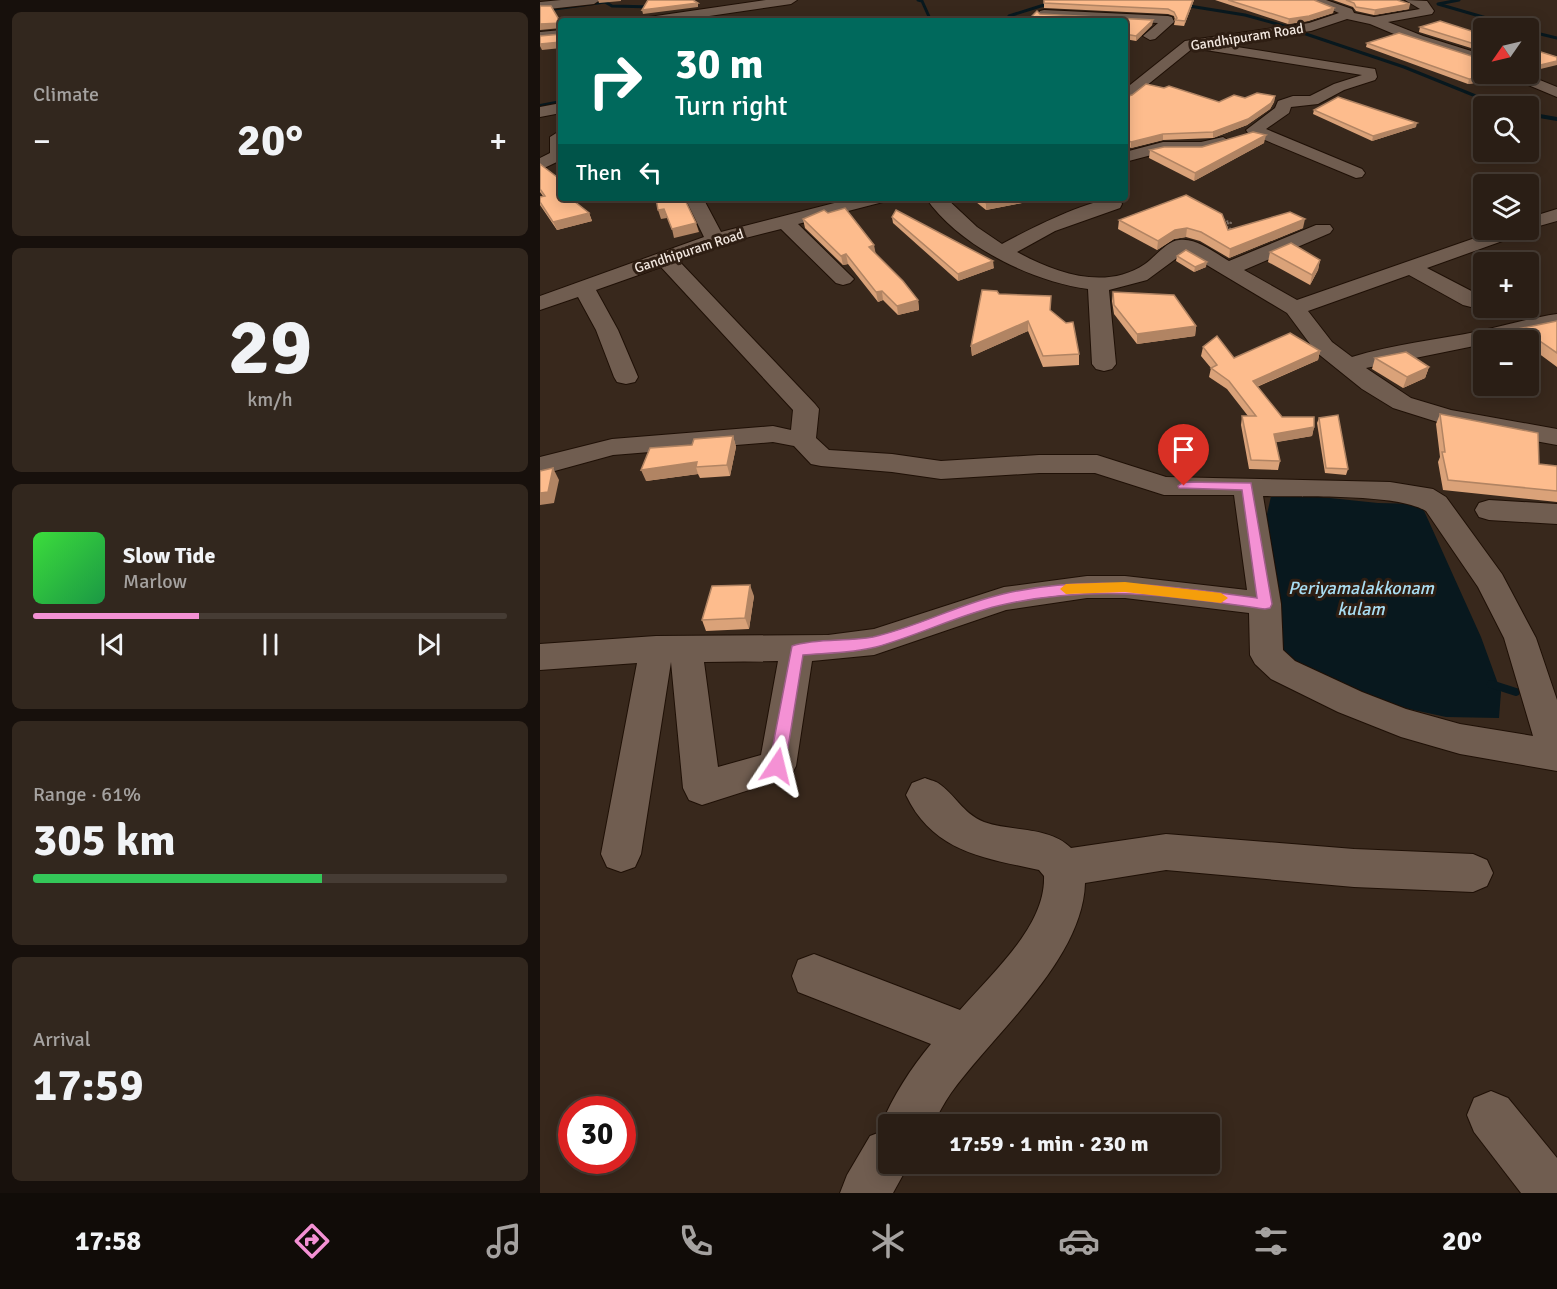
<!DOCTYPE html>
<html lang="en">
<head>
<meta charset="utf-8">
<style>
	body { margin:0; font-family:Signika,sans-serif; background:#32271e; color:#f1f3f6; height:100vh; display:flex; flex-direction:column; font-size:22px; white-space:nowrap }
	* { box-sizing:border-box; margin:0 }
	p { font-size:20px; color:#a5a2a0 }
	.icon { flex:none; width:33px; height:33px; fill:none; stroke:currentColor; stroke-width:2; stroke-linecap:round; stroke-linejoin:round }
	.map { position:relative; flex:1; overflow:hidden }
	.sheet { display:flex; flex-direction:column; gap:12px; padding:12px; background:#17100c; width:540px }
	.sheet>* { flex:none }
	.banner { position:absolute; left:18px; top:18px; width:570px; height:183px; border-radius:6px; box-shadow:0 3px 15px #0003,0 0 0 2px #463c34; background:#00695c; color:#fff; overflow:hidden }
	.needle { width:39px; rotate:236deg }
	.tools { position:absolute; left:933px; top:18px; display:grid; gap:12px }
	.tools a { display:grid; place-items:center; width:66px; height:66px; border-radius:6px; background:#2a1e15; box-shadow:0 3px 15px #0003,0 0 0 2px #463c34; font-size:30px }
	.speed { position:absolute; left:18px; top:1096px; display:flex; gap:12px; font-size:30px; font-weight:700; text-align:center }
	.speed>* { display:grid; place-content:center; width:78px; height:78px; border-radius:50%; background:#2a1e15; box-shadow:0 3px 15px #0003,0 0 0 2px #463c34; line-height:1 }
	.speed .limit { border:9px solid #d22; background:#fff; color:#111 }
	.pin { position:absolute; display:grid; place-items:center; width:51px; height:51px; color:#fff; margin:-62px -26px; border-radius:50% 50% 50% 0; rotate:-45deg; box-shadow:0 0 6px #0007 }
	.pin .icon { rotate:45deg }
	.me { position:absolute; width:66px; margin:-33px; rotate:10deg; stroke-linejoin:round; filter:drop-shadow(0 0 4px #0008) }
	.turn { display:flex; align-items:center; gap:21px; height:126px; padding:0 18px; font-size:27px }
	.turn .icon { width:78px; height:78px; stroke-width:2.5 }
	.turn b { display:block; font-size:42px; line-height:51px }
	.then { display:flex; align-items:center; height:57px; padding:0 18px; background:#0003; gap:12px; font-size:22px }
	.big { font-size:45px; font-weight:700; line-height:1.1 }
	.sheet .widget { flex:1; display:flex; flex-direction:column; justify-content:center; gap:9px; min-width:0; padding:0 21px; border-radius:9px; background:#32271e }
	.sheet .dial { align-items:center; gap:0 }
	.dial b { font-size:78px; line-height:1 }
	.song { display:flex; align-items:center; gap:18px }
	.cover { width:72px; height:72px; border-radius:9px; background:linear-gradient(135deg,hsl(120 70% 55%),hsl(140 70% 35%)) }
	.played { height:6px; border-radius:3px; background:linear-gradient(90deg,#f491d4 35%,#463c34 35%) }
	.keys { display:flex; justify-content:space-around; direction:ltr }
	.heat { display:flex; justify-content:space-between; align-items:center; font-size:33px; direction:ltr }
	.charge { height:9px; border-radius:4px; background:linear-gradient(90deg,#34c759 61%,#463c34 0) }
	.trip { position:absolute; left:338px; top:1114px; width:342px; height:60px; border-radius:6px; background:#2a1e15; box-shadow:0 3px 15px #0003,0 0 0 2px #463c34; font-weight:700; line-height:60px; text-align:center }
	.dock { display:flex; height:96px; justify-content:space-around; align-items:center; background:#110c08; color:#a5a2a0 }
	.dock .icon { width:42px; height:42px }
	.dock .active { color:#f491d4 }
	.dock b { font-size:27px; color:#f1f3f6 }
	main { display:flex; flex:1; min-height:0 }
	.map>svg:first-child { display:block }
</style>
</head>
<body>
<main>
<section class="sheet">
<div class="widget"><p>Climate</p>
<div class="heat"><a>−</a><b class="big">20°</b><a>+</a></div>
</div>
<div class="widget dial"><b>29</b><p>km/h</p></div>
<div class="widget">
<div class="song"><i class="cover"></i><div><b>Slow Tide</b><p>Marlow</p></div></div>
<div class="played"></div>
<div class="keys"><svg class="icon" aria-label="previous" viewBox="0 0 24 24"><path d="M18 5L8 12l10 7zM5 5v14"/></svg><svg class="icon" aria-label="pause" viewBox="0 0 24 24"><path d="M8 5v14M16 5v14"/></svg><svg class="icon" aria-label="next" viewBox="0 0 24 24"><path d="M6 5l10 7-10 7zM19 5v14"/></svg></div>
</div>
<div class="widget"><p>Range · 61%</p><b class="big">305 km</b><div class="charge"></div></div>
<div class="widget"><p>Arrival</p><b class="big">17:59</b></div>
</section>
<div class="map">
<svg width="1017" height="1193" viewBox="0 0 1017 1193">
	<rect width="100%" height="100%" fill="#38281c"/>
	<!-- water -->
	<path fill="#08181e" d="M732,492L838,503L881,504L941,637L961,692L959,718L906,717L846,704L735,657L725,523Z"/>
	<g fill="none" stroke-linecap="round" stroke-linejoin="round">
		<!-- stream-far2 -->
		<g stroke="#08181e" stroke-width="3">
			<path d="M378,0L382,1L391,21"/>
			<path d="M919,0L898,4L981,28"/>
			<path d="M643,5L705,15L748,27"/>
			<path d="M0,11L65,2L72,6L114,7"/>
			<path d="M469,16L504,5H514"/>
			<path d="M446,21L455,19"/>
			<path d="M988,31L1017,38"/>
			<path d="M760,32L864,67L948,101"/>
		</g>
		<!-- stream-far1 -->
		<g stroke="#08181e" stroke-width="4">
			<path d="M945,99L961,106"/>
			<path d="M0,106L21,102"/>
			<path d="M988,114L1017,119"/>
		</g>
		<!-- stream -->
		<path stroke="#08181e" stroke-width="8" d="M951,684L976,692"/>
		<defs>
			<g id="minor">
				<path d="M21,0H60L54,4L0,10V2Z"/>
				<path d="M226,0H257L251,4L135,21H103L109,17Z"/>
				<path d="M769,0H786L812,9L814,13L834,17L880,9L865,0L887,1L894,11L892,14L848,22L883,36L944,55V64L873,42L830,24L807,19L771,31L678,44L835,69L837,77L835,80L804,90L778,104L751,107L749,113L726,129L822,169L825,173L822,177L816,178L708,133L706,130L735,108L738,101L753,96H770L794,84L822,75L653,48L590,99L585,101V89L645,41L769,23L799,13Z"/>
				<path d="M504,10L628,16L632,17L634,22L615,39L610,40L603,36L618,23L500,17L498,14L500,11Z"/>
				<path d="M21,30V38L0,40V32Z"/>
				<path d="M967,74H985L1017,87V97L969,77Z"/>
				<path d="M21,103V113L0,117V107Z"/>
				<path d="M18,132L21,133V160L0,170V158L10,153V137Z"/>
				<path d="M683,137L691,142L689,146L661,152H623L585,162V152L623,142H661Z"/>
				<path d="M145,198H163L181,232L314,198H345L343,202L258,224L310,275L314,279L310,283L303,285L296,283L241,229L182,244L138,260L275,404L279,409L276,438L289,450L352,454L401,461L499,455H557L626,477L850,482L893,489L906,497L962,574L996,638L1017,700V771L920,754L861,737L798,712L731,679L715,664L710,655L709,613L585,598H547L466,610L334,655L272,661L256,766L250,777L162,805L149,800L143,788L131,662L101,854L95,867L81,872L67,867L61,854L97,663L0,670V644L116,636L288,635L334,629L464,587L547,576H585L707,590L694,495H624L555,473H499L401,479L352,472L281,466L271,464L254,446L233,442L73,455L0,475V457L72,439L233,426L251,430L253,410L121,267L56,290L78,330L98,377L95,382L86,384L77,382L74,377L56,330L38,297L0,310V296L164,237ZM723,496C760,497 858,493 886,511L938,587L964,638L993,736L920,724L866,709L822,692L755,661L743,650L741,604ZM238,661L221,755L178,767L164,662Z"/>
				<path d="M386,198H406L437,227L462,244C484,232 557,194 580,200L582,204L580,208L515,231L477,252C516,273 565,291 605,264C615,257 627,241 639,240C656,237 675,253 689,261L776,225H790L793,229L790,233L704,270L757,300L958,230H988V218L1017,209V221L985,230L982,234L887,268L939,295L942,300L939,305L931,307L923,305L869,275L768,311L792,342L812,357C853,344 897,340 940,331C966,325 990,318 1017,314V328C993,331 966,340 944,340V344L826,368L871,398L911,410L1017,429V445L907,425L853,408L822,389L776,352L747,313L645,252L607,280L569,290L576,364L572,369L564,371L556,369L552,364L548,289C491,281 419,246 386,198Z"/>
				<path d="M949,500L1017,504V524L949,520L939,517L935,510L939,503Z"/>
				<path d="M385,778C389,780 395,781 398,783C415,794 422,813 444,822C472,832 509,826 531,848L626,834L814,849L933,854L947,860L953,873L947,886L933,892L814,887L626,870L545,883C543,960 453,1034 411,1093C404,1103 398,1115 392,1125H348V1164H369L353,1193H300L307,1175L330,1136L343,1131L341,1125C353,1096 371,1068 391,1044L258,992L252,976L258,960L274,954L420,1010C452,973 506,926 504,876L499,870C444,858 393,852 366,795L372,783Z"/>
				<path d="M951,1091L968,1098L1017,1158V1193H981L934,1132L927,1115L934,1098Z"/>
			</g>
		</defs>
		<!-- minor casing -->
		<use href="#minor" stroke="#1f1006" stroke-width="2"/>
		<!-- path -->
		<path stroke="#7c6e63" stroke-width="2" stroke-dasharray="2 1.5" stroke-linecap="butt" d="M680,218L691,223L681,224L695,231"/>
		<!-- minor -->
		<use href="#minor" fill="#705d50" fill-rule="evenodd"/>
	</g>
	<!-- wall -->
	<g fill="#daa279">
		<path d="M504,0H654L644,26L634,25L635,20L634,16L628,14L504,8Z"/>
		<path d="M675,0H774L794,8L793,13L768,21L748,24Z"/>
		<path d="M793,0H857L869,9L834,15L816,11L813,7Z"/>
		<path d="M497,11L500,14L613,20L612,25L596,41L585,39V21H487Z"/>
		<path d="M880,27L944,35V52L879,32Z"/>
		<path d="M827,43L967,78L928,84L826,47Z"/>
		<path d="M735,96L734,102L730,109L707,125L673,138L623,140L591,148L585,145V97L679,102L705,98Z"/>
		<path d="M774,110L876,127L832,141L773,114Z"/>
		<path d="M724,143L654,181L609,158L610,150Z"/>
		<path d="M0,164L21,198H40V199L34,201L49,213L52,221L17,230L0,205V197L3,196L0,192Z"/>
		<path d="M431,198H482V203L446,210Z"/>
		<path d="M352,217L454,268L418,281L353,223Z"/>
		<path d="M263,219L336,254L378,300L379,310L358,315L343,300L338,302L308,264L303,265L265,228Z"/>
		<path d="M579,220L688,230L763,228L689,258L660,241L646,237L634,239L617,250L578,229Z"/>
		<path d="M730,252L780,260L778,270L770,285L728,262Z"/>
		<path d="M637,256L666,267L654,272L636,261Z"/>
		<path d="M573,292L656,326L655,336L597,344L574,314L572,301Z"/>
		<path d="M459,294L511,311L539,354V365L503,367L488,331L432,356L431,346Z"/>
		<path d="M1017,321V367L990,347L988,340H970L969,339L973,330Z"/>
		<path d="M663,347L694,358L780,351L778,360L717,387L742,417L774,427L772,436L736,442L740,461L738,470L709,469L701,425L702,416H708L687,389L669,377L671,368L661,356Z"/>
		<path d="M835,358L889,367L885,378L863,388L832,369Z"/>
		<path d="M900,414L999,464L1017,466V502L903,490L898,462L900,457L896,424Z"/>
		<path d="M779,418L808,469L806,475L785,473L777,423Z"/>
		<path d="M193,436L196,447L190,476L160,478L158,474L106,481L152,445Z"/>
		<path d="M214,596L209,629L166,631L162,620Z"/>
	</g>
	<!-- shaded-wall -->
	<g fill="#b18463">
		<path d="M58,0H81V1L59,3Z"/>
		<path d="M653,0H654L644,26L645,21Z"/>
		<path d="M158,3V7L103,14L102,10Z"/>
		<path d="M870,4L869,9L834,15L835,10Z"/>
		<path d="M794,8L793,13L768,21L748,24L749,19Z"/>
		<path d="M613,20L612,25L596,41V36Z"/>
		<path d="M21,23V28L0,30V24Z"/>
		<path d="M21,42V48L2,50L0,46V44Z"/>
		<path d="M1017,61V65L988,72L989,68Z"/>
		<path d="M964,74H968L967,78L928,84L929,79Z"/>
		<path d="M735,96L734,102L730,109L707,125L673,138V132Z"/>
		<path d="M877,123L876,127L832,141L833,136Z"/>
		<path d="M623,134V140L591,148V142Z"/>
		<path d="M726,135L724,143L654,181L655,173Z"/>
		<path d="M28,198H40V199L29,203Z"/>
		<path d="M470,198H482V203L446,210V203Z"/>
		<path d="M124,209L127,218L121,219L118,210Z"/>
		<path d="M49,213L52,221L17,230L13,222Z"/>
		<path d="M765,219L763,228L689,258L690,249Z"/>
		<path d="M156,223L159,232L134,238L132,229Z"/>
		<path d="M647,228L646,237L634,239L617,250L618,241L635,230Z"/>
		<path d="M334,245L336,255L329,247Z"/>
		<path d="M306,254L308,264L303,265L301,256Z"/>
		<path d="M780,260L778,270L770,285L772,275Z"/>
		<path d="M453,261L454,268L418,281V274Z"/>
		<path d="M667,262L666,267L654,272L655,267Z"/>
		<path d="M342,291L343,300L338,302L336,292Z"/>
		<path d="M378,300L379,310L358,315L357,306Z"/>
		<path d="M488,321V331L432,356L431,346Z"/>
		<path d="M656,326L655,336L597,344V334Z"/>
		<path d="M994,337L990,347H988V340H983L984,339Z"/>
		<path d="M780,351L778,360L711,389L713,381Z"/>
		<path d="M889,367L885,378L863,388L867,377Z"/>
		<path d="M774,427L772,436L732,443L734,434Z"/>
		<path d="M193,436L196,447L190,476L187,465Z"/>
		<path d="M157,462L156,467L158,474L106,481L101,470Z"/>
		<path d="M13,468L19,480L14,503L0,505V493Z"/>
		<path d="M210,585L214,596L209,629L205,618Z"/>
	</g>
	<!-- building -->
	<g fill="#fdbc8d" stroke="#b18463" stroke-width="1.5">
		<path d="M108,0H153L158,3L102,10Z"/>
		<path d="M504,0H653L645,21L635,20L637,18L634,12L628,9L504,3Z"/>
		<path d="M688,0H774L794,8L769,16L749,19Z"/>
		<path d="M806,0H857L870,4L835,10L816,7L814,3Z"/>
		<path d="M0,6H11L21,23V42L0,44V36L21,34V23L0,24Z"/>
		<path d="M497,11L500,14L613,20L596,36L585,34V21H511L505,20V21H487Z"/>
		<path d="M900,21L944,35V47L880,27Z"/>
		<path d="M859,33L944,60V74H964L929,79L827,43Z"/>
		<path d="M988,48L1017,57V61L988,68Z"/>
		<path d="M606,84L624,88L629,86L679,102L694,95L705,98L717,93L735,96L731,103L708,119L673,132L623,134L591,142L585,139V97L592,95Z"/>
		<path d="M798,97L877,123L833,136L774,110Z"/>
		<path d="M713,132L726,135L655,173L610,150L624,147H662Z"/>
		<path d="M0,164L21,180V198H30L49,213L13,222L0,202V197L5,196L0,189Z"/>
		<path d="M646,195L682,214L688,230L750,212L765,219L690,249L661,232L647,228L635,230L618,241L579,220Z"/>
		<path d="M116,198H144L156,223L132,229L124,209L118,210Z"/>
		<path d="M440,198H470L446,203Z"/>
		<path d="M305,208L334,245L329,247L363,281L378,300L357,306L342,291L336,292L306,254L301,256L263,219L284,210L288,213Z"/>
		<path d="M356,210L453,261L418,274L352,217Z"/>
		<path d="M751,243L780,260L772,275L730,252Z"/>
		<path d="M646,250L667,262L655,267L637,256Z"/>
		<path d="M442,290L457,291L459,294L511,296L510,310L526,323L533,322L539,354L503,356L488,321L431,346Z"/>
		<path d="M573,292L634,295L656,326L597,334L574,305Z"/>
		<path d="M1017,321V353L994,337L984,339L973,330Z"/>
		<path d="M750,333L780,351L713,381L742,417H774V427L734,434L740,461L711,460L702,416H716L689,381L671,368L677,365L663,347L677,336L694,358Z"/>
		<path d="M866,352L889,367L867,377L835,358Z"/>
		<path d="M900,414L998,433L999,464L1017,466V491L908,480L902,452H905Z"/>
		<path d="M798,415L808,469L786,468L779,418Z"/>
		<path d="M193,436L187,465L156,467L157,462L101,470L110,448L152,445L154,439Z"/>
		<path d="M13,468L8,492L0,493V471Z"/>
		<path d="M210,585L205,618L162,620L172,586Z"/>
	</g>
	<!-- route -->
	<path fill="#f491d4" stroke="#9f5e8a" stroke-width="1.5" d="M644,482L711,483L732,604L730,608L725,609C633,596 558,584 466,604C422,613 380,635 336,647C313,653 287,653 263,655L245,766L242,770L237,772L231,770L229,766L252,646C277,638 307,642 333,637C378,627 419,604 463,594C548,574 632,586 717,598L702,490L639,488L638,486Z"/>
	<!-- slow -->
	<path fill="#f59e0b" d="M585,582L681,593L688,598L681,603L585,592L526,594L520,589L526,584Z"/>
	<g text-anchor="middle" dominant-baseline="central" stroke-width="6" stroke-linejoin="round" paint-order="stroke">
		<!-- far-street labels -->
		<g font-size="14" fill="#f3e8e0" stroke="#2e1e13">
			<text transform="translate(707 37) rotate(-9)">Gandhipuram Road</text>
			<text transform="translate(149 251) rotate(-18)">Gandhipuram Road</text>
		</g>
		<!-- water labels -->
		<g font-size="18" font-style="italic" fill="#a9ddf2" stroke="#2e1e13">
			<text x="821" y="588">Periyamalakkonam<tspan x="821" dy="21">kulam</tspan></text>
		</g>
	</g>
</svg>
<div class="tools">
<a><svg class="needle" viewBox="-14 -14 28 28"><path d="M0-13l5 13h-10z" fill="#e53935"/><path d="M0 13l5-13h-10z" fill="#a5a2a0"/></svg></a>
<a><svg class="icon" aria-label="search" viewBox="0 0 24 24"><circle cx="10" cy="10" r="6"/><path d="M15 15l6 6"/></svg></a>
<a><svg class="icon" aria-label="layers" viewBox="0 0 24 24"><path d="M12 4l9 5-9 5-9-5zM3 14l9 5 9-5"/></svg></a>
<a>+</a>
<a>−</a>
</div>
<div class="speed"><div class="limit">30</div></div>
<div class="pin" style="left:644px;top:486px;background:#d93025"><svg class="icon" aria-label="arrive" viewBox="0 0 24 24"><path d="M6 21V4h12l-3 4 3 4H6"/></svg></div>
<svg class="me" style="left:237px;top:766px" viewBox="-20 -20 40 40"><path d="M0-17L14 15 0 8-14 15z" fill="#f491d4" stroke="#fff" stroke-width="4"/></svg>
<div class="trip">17:59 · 1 min · 230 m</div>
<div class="banner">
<div class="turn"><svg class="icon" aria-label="right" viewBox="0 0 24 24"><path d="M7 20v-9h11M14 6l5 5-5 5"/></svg><div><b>30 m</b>Turn right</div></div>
<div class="then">Then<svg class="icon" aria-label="left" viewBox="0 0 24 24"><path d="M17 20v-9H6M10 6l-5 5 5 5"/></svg></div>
</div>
</div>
</main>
<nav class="dock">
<b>17:58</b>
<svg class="icon active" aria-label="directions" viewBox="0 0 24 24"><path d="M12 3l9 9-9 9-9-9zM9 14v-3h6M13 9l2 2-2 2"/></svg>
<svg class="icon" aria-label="music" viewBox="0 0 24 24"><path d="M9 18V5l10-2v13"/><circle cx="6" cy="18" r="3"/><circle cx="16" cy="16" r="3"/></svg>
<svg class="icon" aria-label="phone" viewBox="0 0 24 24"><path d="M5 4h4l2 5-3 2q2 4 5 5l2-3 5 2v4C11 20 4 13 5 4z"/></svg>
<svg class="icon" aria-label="climate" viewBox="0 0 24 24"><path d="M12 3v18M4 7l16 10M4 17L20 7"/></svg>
<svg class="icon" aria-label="car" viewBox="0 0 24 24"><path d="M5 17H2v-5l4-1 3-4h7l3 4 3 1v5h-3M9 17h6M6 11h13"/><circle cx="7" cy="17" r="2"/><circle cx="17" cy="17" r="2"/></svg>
<svg class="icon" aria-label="filters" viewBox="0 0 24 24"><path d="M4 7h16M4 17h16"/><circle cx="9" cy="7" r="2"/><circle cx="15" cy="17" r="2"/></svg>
<b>20°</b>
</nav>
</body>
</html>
